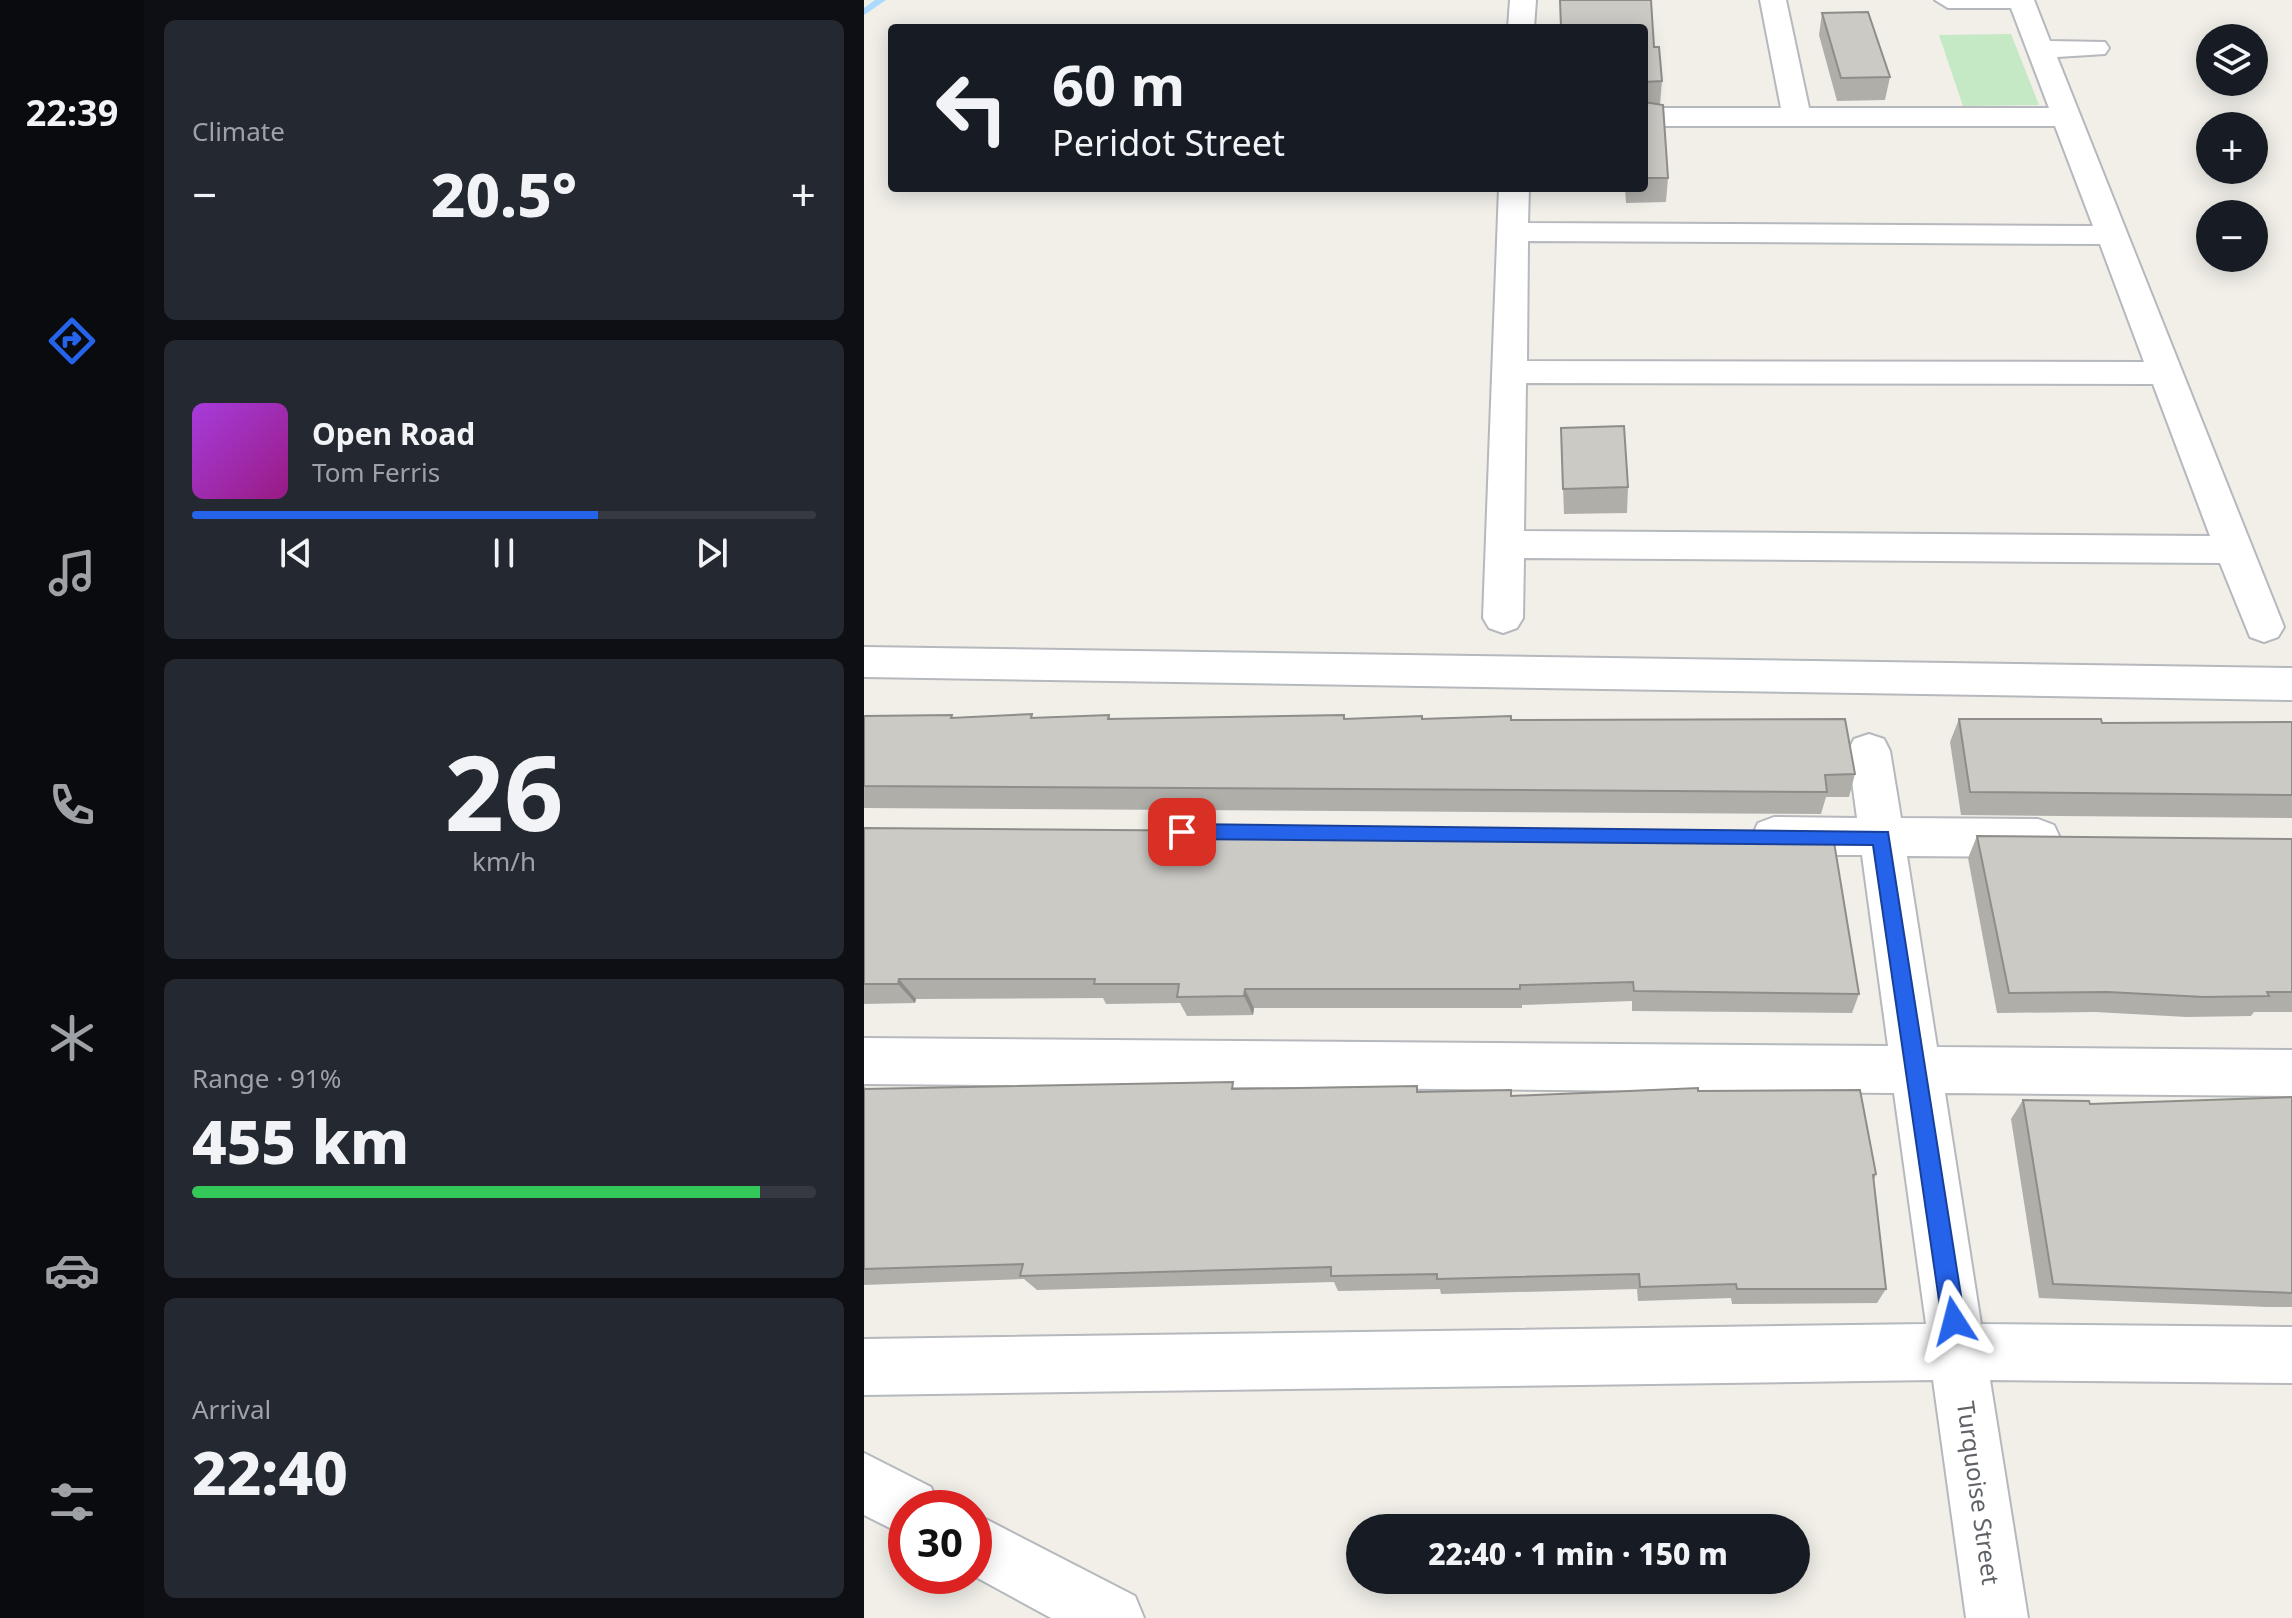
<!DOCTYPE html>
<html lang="en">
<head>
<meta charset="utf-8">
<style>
	body { margin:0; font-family:"Noto Sans",sans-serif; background:#242831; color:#f1f3f6; height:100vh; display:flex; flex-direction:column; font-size:30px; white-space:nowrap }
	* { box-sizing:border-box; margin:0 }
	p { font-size:26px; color:#9ea1a6 }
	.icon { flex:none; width:44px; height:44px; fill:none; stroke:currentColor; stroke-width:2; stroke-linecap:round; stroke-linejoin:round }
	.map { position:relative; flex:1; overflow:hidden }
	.details { display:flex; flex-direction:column; gap:20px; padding:20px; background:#0d0f14; width:720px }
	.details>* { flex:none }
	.top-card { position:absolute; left:24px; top:24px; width:760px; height:168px; border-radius:8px; box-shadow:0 4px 20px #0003; background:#171b24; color:#f1f3f6; overflow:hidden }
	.tools { position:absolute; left:1332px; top:24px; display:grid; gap:16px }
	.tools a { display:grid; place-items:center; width:72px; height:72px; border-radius:50%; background:#171b24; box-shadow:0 4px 20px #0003; font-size:40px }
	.speed { position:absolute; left:24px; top:1490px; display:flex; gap:16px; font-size:40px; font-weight:700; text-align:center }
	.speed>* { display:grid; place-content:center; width:104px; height:104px; border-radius:50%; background:#171b24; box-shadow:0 4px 20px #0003; line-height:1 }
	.speed .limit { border:12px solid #d22; background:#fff; color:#111 }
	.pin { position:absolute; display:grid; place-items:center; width:68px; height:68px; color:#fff; margin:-34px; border-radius:16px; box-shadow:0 4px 12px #0006 }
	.me { position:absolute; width:88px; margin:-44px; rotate:351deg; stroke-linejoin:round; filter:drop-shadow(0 0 6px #0008) }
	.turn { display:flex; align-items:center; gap:28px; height:168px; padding:0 32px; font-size:36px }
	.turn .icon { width:104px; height:104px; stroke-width:2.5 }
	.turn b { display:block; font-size:56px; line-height:68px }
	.big { font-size:60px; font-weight:800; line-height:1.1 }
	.details .tile { flex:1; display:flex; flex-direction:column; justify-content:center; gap:12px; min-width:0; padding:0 28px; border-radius:12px; background:#242831 }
	.details .dial { align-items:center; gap:0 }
	.dial b { font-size:104px; line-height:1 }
	.song { display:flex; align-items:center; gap:24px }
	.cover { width:96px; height:96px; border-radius:12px; background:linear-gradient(135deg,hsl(280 70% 55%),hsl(310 70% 35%)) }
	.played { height:8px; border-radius:4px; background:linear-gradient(90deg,#2563eb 65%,#363941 65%) }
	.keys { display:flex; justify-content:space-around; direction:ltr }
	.heat { display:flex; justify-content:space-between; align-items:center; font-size:44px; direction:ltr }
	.charge { height:12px; border-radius:6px; background:linear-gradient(90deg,#34c759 91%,#363941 0) }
	.trip { position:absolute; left:482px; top:1514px; width:464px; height:80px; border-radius:40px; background:#171b24; box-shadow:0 4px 20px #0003; font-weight:800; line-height:80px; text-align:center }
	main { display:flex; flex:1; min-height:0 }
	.tabs { display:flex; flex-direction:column; width:144px; justify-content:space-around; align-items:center; background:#090b0e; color:#9ea1a6 }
	.tabs .icon { width:56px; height:56px }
	.tabs .on { color:#2563eb }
	.tabs b { font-size:36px; color:#f1f3f6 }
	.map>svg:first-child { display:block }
</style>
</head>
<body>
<main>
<nav class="tabs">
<b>22:39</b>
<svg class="icon on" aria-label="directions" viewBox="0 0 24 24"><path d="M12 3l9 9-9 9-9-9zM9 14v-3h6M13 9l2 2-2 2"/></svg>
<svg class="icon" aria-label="music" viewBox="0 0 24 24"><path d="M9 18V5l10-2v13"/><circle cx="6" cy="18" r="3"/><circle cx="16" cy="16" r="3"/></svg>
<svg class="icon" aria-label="phone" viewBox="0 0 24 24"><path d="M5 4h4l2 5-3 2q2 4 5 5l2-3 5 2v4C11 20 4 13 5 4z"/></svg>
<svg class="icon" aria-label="climate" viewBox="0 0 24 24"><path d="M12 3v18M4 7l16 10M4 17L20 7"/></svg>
<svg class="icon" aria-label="car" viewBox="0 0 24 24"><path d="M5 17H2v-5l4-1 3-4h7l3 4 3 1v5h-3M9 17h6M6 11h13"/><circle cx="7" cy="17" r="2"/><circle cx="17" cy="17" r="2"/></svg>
<svg class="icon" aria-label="filters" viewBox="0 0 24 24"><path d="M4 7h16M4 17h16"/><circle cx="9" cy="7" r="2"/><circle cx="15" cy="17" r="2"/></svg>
</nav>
<section class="details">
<div class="tile"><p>Climate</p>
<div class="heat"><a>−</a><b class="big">20.5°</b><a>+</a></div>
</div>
<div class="tile">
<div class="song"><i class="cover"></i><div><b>Open Road</b><p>Tom Ferris</p></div></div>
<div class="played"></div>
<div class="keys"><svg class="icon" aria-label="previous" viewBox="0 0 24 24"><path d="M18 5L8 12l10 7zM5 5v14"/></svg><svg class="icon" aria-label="pause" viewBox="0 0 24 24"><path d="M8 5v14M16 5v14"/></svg><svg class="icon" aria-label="next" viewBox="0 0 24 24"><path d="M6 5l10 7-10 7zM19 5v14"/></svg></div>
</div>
<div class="tile dial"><b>26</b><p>km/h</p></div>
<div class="tile"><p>Range · 91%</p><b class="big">455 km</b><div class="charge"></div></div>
<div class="tile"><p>Arrival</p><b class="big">22:40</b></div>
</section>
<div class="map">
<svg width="1428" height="1618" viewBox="0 0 1428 1618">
	<rect width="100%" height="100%" fill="#f1efe8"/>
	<!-- green -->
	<path fill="#c5e8c5" d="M1147,34L1175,105L1099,106L1075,35Z"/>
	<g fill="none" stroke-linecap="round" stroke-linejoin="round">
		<!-- stream -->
		<path fill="#aadaff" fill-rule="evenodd" d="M11,0H22L0,15V8Z"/>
		<defs>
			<g id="street">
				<path d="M646,0H672L670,28H644Z"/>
				<path d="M896,0H922L945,108H1185L1147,8H1084L1071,0H1170L1186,41L1241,42L1245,48L1241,54L1193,57L1420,627L1414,637L1400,642L1386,637L1356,563L660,558L659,618L653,628L639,633L625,628L619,618L635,188H665L664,223L1229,226L1191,126H780V108H917ZM664,241L1236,244L1280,362L663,361ZM662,383L1289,384L1346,536L660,531Z"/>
				<path d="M0,647L1428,668V700L0,677Z"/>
				<path d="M1005,734L1020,739L1026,751L1037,818L1174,819L1190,825L1196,838L1190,851L1174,857L1043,856L1073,1047L1428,1050V1096L1081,1093L1117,1324L1428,1327V1383L1126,1380L1164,1618H1102L1069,1380L0,1395V1339L1062,1324L1030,1093L0,1084V1038L1024,1046L998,855H910L894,849L888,836L894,823L910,817L993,818L984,751L990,739Z"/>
				<path d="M0,1453L67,1487L76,1508H42V1536L0,1515Z"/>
				<path d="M110,1513L271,1596L280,1618H187L110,1576Z"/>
			</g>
		</defs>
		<!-- street casing -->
		<use href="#street" stroke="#b5b8bc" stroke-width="4"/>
		<!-- street -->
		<use href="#street" fill="#fff" fill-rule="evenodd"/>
	</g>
	<!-- wall -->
	<g fill="#afaea9">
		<path d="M958,13L1026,77L1021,100L973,101L955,35Z"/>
		<path d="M780,28L790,47L798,81L796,104L804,178L802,202L762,203L761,188H780Z"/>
		<path d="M697,428L764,487L763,513L700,514Z"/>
		<path d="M245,715L247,719L480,715L481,719L647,720L991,774L985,797H962L957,814L0,808V716L89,718H170Z"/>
		<path d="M1095,719L1238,723L1428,722V818L1097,815L1086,742Z"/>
		<path d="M0,828L995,994L988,1013L768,1011V1001L658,1005V1008H390L389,1015L323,1016L316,1003L242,1004L239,998L52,999L51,1003L0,1004Z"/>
		<path d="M1113,836L1428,839V1012H1390L1387,1016L1323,1017L1231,1012L1133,1013L1104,858Z"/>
		<path d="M0,1086L3,1089L372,1088L553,1086L554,1092L647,1096L834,1091L1012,1174L1010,1180L1022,1289L1013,1303L868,1304L867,1298L774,1301L773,1289L577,1294L576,1289L474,1291L470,1282L173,1290L160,1279L0,1285Z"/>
		<path d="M1428,1097V1307H1404L1175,1298L1147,1119L1159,1100L1226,1104Z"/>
	</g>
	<!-- shaded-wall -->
	<g fill="#8f8d8a">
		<path d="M35,979L52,999L51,1003L34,984Z"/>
		<path d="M381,989L390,1008L389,1015L380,996Z"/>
	</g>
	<!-- building -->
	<g fill="#cccac5" stroke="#8f8d8a" stroke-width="2">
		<path d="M696,0H787L790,47H795L798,81L780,82V28H697Z"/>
		<path d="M1004,12L1026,77L977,78L958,13Z"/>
		<path d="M780,102L799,105L804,178H780Z"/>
		<path d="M760,426L764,487L699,489L697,428Z"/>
		<path d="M168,714L167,718L245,715L244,719L480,715V719L558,716V719L647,716V720L981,719L991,774L961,775L963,792L0,786V716L88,715L87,718Z"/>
		<path d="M1095,719H1237L1238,723L1428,722V795L1106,792Z"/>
		<path d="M0,828L969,836L995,994L770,991L769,982L656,985V989H381L380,996L313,997L315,984H230L231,979H35L34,984H0Z"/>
		<path d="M1113,836L1428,839V992H1403L1405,996L1340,997L1244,992L1145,993Z"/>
		<path d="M369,1082L368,1089L553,1086V1092L647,1090V1096L834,1088V1091L996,1090L1012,1174L1009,1175L1022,1289H873L872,1284L776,1287L775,1274L573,1279V1274L467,1276V1267L156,1276L159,1264L0,1269V1089Z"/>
		<path d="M1428,1097V1293L1189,1284L1159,1100L1225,1101L1226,1104Z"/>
	</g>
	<!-- route -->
	<path fill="#2563eb" stroke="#184099" stroke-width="2" d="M318,824L1024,832L1101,1321L1098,1329L1090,1332L1081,1329L1078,1321L1009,845L318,839L309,832Z"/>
	<g text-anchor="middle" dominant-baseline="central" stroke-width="6" stroke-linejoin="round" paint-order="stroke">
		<!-- street labels -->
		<g font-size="24" fill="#5f6368" stroke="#fff">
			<text transform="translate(1115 1493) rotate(82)">Turquoise Street</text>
		</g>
	</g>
</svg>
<div class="tools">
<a><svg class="icon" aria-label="layers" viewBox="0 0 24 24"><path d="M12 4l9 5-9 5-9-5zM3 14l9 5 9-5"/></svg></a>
<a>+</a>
<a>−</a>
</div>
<div class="speed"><div class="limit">30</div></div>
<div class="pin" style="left:318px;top:832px;background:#d93025"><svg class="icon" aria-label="arrive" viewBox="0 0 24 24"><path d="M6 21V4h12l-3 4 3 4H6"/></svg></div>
<svg class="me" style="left:1090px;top:1321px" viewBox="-20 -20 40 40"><path d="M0-17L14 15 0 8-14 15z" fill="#2563eb" stroke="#fff" stroke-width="4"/></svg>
<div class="trip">22:40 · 1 min · 150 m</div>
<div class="top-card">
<div class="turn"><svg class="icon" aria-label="left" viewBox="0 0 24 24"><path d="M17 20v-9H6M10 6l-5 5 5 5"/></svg><div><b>60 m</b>Peridot Street</div></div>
</div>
</div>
</main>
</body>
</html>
